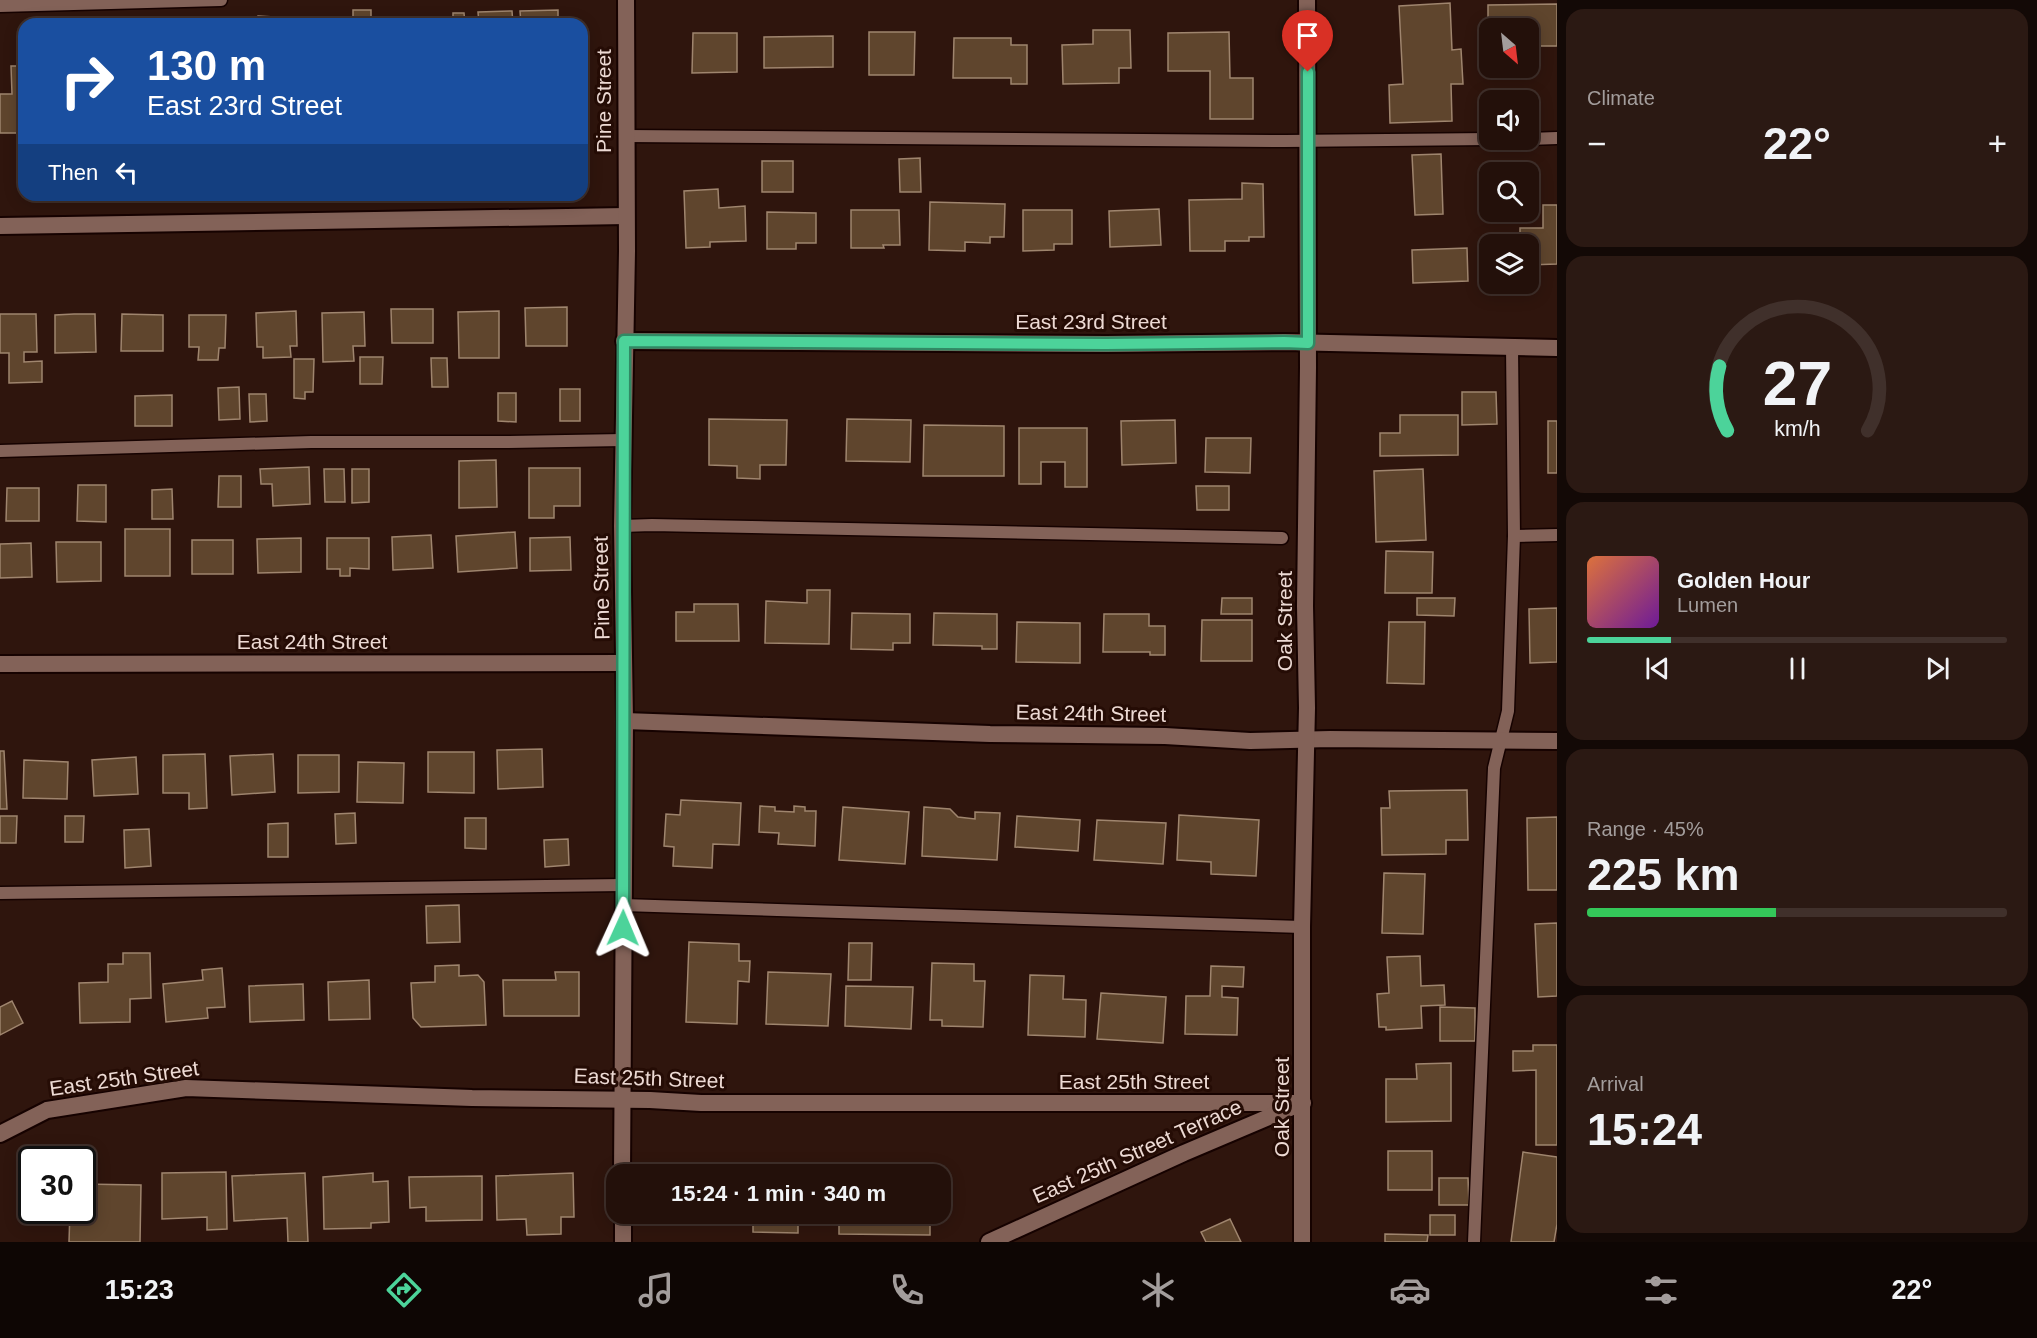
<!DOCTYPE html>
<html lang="en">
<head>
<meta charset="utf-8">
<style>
	body { margin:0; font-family:Arial,sans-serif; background:#2b1913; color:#f1f3f6; height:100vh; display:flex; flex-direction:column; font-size:22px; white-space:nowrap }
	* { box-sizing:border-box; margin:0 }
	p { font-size:20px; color:#a39d9c }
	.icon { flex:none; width:33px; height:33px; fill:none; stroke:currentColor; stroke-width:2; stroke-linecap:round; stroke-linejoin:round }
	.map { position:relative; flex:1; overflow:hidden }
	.side { display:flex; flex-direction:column; gap:9px; padding:9px; background:#130906; width:480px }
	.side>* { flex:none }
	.guide { position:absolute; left:18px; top:18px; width:570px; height:183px; border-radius:18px; box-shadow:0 3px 15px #0003,0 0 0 2px #40302b; background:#1a4fa0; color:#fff; overflow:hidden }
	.needle { width:39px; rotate:152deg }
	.fabs { position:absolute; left:1479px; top:18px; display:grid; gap:12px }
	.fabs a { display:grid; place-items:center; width:60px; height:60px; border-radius:12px; background:#23100a; box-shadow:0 3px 15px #0003,0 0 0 2px #40302b; font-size:30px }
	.speed { position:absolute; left:18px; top:1146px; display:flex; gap:12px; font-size:30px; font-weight:700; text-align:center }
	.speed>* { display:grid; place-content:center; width:78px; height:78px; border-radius:50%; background:#23100a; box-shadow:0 3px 15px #0003,0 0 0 2px #40302b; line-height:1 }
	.speed .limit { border:3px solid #111; border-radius:9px; background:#fff; color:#111 }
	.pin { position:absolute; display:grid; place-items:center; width:51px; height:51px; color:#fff; margin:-62px -26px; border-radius:50% 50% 50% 0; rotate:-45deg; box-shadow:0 0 6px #0007 }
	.pin .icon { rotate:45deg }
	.me { position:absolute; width:66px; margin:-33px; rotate:1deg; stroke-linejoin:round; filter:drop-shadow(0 0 4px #0008) }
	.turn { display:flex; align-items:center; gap:21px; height:126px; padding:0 30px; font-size:27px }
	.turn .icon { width:78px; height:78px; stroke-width:2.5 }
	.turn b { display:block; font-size:42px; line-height:51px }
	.then { display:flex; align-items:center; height:57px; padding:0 30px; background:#0003; gap:12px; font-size:22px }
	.big { font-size:45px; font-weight:700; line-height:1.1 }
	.side .tile { flex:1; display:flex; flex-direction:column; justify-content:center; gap:9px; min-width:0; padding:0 21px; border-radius:18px; background:#2b1913 }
	.side .dial { align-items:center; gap:0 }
	.dial svg { height:156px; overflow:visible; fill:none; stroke:#40302b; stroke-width:7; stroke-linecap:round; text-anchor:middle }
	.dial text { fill:#f1f3f6; stroke:none }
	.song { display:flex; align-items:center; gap:18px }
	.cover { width:72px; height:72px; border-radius:9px; background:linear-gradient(135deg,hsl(20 70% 55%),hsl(280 70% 35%)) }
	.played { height:6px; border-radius:3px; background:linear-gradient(90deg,#4cd39a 20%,#40302b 20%) }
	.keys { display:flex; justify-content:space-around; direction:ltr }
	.heat { display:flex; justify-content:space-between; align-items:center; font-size:33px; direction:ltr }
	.charge { height:9px; border-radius:4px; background:linear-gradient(90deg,#34c759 45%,#40302b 0) }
	.trip { position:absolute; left:606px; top:1164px; width:345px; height:60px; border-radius:18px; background:#23100a; box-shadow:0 3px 15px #0003,0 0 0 2px #40302b; font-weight:700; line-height:60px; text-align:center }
	.menu { display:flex; height:96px; justify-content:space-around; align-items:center; background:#0e0604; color:#a39d9c }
	.menu .icon { width:42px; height:42px }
	.menu .on { color:#4cd39a }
	.menu b { font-size:27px; color:#f1f3f6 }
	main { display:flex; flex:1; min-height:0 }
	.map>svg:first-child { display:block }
</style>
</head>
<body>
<main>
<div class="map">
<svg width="1557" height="1242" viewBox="0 0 1557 1242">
	<rect width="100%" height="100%" fill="#2f150d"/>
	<!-- building -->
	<g fill="#5f452d" stroke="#9f856e" stroke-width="1.5">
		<path d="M1450,3L1452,50L1461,49L1463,84H1451L1452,121L1390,123L1389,85L1403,84L1399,6Z"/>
		<path d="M1557,4V46H1528V28H1490L1488,47V5Z"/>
		<rect x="353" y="10" width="18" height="12"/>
		<path d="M558,10V24H521L520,11Z"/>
		<path d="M478,12L512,11L513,24H479Z"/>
		<path d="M453,13H464L465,24H453Z"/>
		<path d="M258,16L274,17V24H257Z"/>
		<path d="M1093,30H1130L1131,68H1119V83L1063,84L1062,45L1093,44Z"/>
		<path d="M869,32H915L914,75H869Z"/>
		<path d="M1229,32L1230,78H1253V119H1210V71H1168V33Z"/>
		<path d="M693,33H737V72L692,73Z"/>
		<path d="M833,36V67L764,68V37Z"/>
		<path d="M954,38H1011V45H1027V84H1011V78H953Z"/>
		<path d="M11,66H24V133H0V94H12Z"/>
		<path d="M1441,154L1443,214L1415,215L1412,155Z"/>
		<path d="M920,158L921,192H900L899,159Z"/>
		<rect x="762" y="161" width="31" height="31"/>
		<path d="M1242,183L1263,184L1264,237H1249V241H1225V251H1190L1189,200L1242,199Z"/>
		<path d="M718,189L719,208L745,206L746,241L710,242V247L686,248L684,191Z"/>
		<path d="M930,202L1005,204L1004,237H990V243L965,242V251L929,250Z"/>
		<path d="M1543,205H1557V264L1528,265V244H1520V228H1543Z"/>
		<path d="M1159,209L1161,245L1110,247L1109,211Z"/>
		<path d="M851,210H899L900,245H883L884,248H851Z"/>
		<path d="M1023,210H1072V244H1054V250L1023,251Z"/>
		<path d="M767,212L816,213V243H796V249H767Z"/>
		<path d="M1467,248L1468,281L1413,283L1412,250Z"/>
		<path d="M567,307V346H526L525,308Z"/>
		<path d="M391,309H433V343H392Z"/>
		<path d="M296,311L297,346H290L291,357L263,358V347H257L256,313Z"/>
		<path d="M499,311V358H459L458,312Z"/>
		<path d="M364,312L365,346H353L354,361L323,362L322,313Z"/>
		<path d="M0,314H36L37,352H24V362L42,361V382L9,383V353H0Z"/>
		<path d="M74,314H95L96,352L55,353V315Z"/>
		<path d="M122,314L163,315V351H121Z"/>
		<path d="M189,315H226L225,348H219L218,360H198L199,347H189Z"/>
		<path d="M360,357H383L382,384H360Z"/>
		<path d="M431,358H447L448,387H432Z"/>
		<path d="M294,359H314L313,392H305V399L294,398Z"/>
		<path d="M239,387L240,419L219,420L218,388Z"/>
		<rect x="560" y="389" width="20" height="32"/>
		<path d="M1462,392H1496L1497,424L1462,425Z"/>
		<path d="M498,393H516V422L498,421Z"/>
		<path d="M249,394H266L267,421L250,422Z"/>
		<path d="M172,395V426H135V396Z"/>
		<path d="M1400,415H1458V455L1380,456V433H1400Z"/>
		<path d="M709,419L787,420L786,465H760V479L737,478V466L709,465Z"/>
		<path d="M847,419L911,420L910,462L846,461Z"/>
		<path d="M1175,420L1176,463L1122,465L1121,421Z"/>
		<rect x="1548" y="421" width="9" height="52"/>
		<path d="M924,425L1004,426V476H923Z"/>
		<path d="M1019,428H1087V487H1065V462H1041V484H1019Z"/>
		<path d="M1206,438H1251L1250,473L1205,472Z"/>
		<path d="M496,460L497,507L459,508V461Z"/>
		<path d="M309,467L310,504L273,506L272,484H261L260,469Z"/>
		<path d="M529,468H580V506H554V518H529Z"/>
		<path d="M324,469H344L345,502H325Z"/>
		<path d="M352,469H369V502L352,503Z"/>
		<path d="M1423,469L1426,540L1376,542L1374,471Z"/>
		<path d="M219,476H241V507H218Z"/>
		<path d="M78,485H106V522L77,521Z"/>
		<path d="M1196,486H1229V510H1197Z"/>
		<path d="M7,488H39V521H6Z"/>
		<path d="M172,489L173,519H152V490Z"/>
		<rect x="125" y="529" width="45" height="47"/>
		<path d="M515,532L517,568L458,572L456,536Z"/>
		<path d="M431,535L433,568L393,570L392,537Z"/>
		<path d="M570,537L571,570L530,571V538Z"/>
		<path d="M301,538V572L258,573L257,539Z"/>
		<path d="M327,538H369V569L350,568V576H340V569H327Z"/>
		<rect x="192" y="540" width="41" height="34"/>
		<path d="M56,542H101V581L57,582Z"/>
		<path d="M31,543L32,577L0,578V544Z"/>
		<path d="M1386,551L1433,552L1432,593H1385Z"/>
		<path d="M807,590H830L829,644L765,643L766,601L807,603Z"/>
		<path d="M1222,598H1252V614H1221Z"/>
		<path d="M1417,598H1455L1454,616L1417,615Z"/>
		<path d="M694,604H738L739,641H676V612H694Z"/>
		<path d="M1557,608V662L1530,663L1529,609Z"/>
		<path d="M852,613L910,614V643H893V650L851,649Z"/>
		<path d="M934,613L997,614V649H982V646L933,645Z"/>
		<path d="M1104,614H1149V626H1165V655H1150V652H1103Z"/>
		<path d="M1202,620H1252V661H1201Z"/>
		<path d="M1017,622L1080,623V663L1016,662Z"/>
		<path d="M1389,622H1425L1424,684L1387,683Z"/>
		<path d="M542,749L543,787L498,789L497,750Z"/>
		<path d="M0,751H4L7,809H0Z"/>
		<path d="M428,752H474V793L428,792Z"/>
		<path d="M205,754L207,808L189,809V793H163V755Z"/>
		<path d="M273,754L275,792L232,795L230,756Z"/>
		<path d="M298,755H339V792L298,793Z"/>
		<path d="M136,757L138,794L94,796L92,760Z"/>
		<path d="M24,760L68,762L67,799L23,798Z"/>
		<path d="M358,762L404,763L403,803L357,802Z"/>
		<path d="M1467,790L1468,840H1446V854L1382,855L1381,808H1390L1389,791Z"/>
		<path d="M681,800L741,803L739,845L713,844L712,868L673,866L674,847L664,846L666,814L680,815Z"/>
		<path d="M760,806L775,807V811L794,812V806L805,807V811H816L815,846L778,844L779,833L759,832Z"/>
		<path d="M843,807L909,812L905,864L839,860Z"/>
		<path d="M924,807L950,809L958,817L975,819V812L1000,813L997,860L922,856Z"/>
		<path d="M355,813L356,843L336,844L335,814Z"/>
		<path d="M1179,815L1259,820L1256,876L1211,874V862L1177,860Z"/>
		<path d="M0,816H17L16,843H0Z"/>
		<path d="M65,816H84L83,842H65Z"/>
		<path d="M1017,816L1080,820L1078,851L1015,847Z"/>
		<path d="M1557,817V890H1528L1527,818Z"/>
		<path d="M465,818H486V849L465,848Z"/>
		<path d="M1097,820L1166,823L1163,864L1094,860Z"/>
		<path d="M288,823V857H268V824Z"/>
		<path d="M149,829L151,866L125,868L124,830Z"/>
		<path d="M568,839L569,865L545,867L544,840Z"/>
		<path d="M1384,873L1425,874L1423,934L1382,933Z"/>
		<path d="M459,905L460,942L427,943L426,906Z"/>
		<path d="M1557,923V996L1538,997L1535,924Z"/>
		<path d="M689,942L739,944V961H750L749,982L738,981L737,1024L686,1022Z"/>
		<path d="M849,943H872L871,980H848Z"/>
		<path d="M123,953H150L151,998L130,999V1022L80,1023L79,983L108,982V964H123Z"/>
		<path d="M1420,956L1421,986L1444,985L1445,1005L1421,1006L1422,1028L1386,1030V1027H1379L1377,994L1389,993L1387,957Z"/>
		<path d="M932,963L974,964V981H985L983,1027L942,1026V1020H930Z"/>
		<path d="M459,965V976L478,975L484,982L486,1025L421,1027L413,1018L411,983L435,982V966Z"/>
		<path d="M1211,966L1244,967L1243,987L1222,986V997L1238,998L1237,1035L1185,1034L1186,996H1210Z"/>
		<path d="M222,968L225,1007L207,1008L208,1018L166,1022L163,984L203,980L202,970Z"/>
		<path d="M555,972H579V1016H504L503,980H556Z"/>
		<path d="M768,972L831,974L828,1026L766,1024Z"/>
		<path d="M1030,975L1064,976L1063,999L1086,1000L1085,1037L1028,1035Z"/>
		<path d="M369,980L370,1019L329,1020L328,982Z"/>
		<path d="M303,984L304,1020L250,1022L249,986Z"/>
		<path d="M846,986L913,987L911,1029L845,1026Z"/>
		<path d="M1101,993L1166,997L1163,1043L1097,1039Z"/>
		<path d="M12,1001L23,1023L0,1035V1007Z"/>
		<path d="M1440,1007L1475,1008V1041H1440Z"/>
		<path d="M1533,1045H1557V1145H1536V1070L1513,1071V1051H1533Z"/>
		<path d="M1451,1063V1121L1386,1122V1079H1417L1416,1064Z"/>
		<rect x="1388" y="1151" width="44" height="39"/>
		<path d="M1523,1152L1557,1157V1224L1554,1242H1511Z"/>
		<path d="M226,1172L227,1229L207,1230V1217L162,1219V1173Z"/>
		<path d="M305,1173L308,1242H288L287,1218L234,1221L232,1176Z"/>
		<path d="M373,1173V1182L388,1181L389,1222L371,1223V1228L324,1229L323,1177Z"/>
		<path d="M573,1173L574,1217H561V1234L527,1235L526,1219L497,1220L496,1176Z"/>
		<path d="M482,1176V1220L426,1221V1207L410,1208L409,1177Z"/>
		<path d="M1439,1178H1468L1469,1205H1439Z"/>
		<path d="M82,1184L141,1185L140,1242H69L70,1210H82Z"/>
		<path d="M713,1214H798V1233L753,1232V1225L713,1224Z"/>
		<path d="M839,1214H930V1235L839,1234Z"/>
		<rect x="1430" y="1215" width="25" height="20"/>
		<path d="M1230,1219L1241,1242H1206L1201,1232Z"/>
		<path d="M1385,1234L1428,1235L1427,1242H1385Z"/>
	</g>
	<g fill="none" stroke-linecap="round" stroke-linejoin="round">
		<defs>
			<g id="service">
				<path d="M0,6L221,0"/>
				<path d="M626,136L1285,141L1490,139"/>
				<path d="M1528,139L1557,138"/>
				<path d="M0,451L311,442H509L623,440"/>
				<path d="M622,526L652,525L1282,538"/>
				<path d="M1514,536L1557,535"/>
				<path d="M0,893L623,885"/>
				<path d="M623,905L1302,927"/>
				<path d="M1474,1242L1494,768L1508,711L1514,536L1512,347"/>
			</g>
			<g id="minor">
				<path d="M0,226L626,216"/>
				<path d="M624,341L1106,344L1284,342L1557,348"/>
				<path d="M0,664L624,663"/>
				<path d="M625,721L990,734L1165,736L1250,741L1330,739L1557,741"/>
				<path d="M0,1134L47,1110L186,1088L472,1098L650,1100L701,1103H1303"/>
				<path d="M622,1174L625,721L622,526L627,251L626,0"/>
				<path d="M623,1214V1242"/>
				<path d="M989,1242L1184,1153L1297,1105"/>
				<path d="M1302,1242V927L1307,708L1305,606L1308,367L1307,0"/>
			</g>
		</defs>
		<!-- service casing -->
		<use href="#service" stroke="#160200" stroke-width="15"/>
		<!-- minor casing -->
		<use href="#minor" stroke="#160200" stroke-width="20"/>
		<!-- service -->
		<use href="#service" stroke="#836258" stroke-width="12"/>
		<!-- minor -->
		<use href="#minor" stroke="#836258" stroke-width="16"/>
	</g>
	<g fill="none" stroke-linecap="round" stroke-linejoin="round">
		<defs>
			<path id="route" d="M623,928C625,733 622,537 624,341L1106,344L1284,342L1308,343V72"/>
		</defs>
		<!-- route casing -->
		<use href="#route" stroke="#318964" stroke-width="15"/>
		<!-- route -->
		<use href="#route" stroke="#4cd39a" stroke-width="10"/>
	</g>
	<g text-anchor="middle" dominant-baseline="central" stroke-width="6" stroke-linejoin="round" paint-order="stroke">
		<!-- street labels -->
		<g font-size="21" fill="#eddad4" stroke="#250c05">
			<text transform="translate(603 101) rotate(-90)">Pine Street</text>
			<text x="1091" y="321">East 23rd Street</text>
			<text transform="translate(601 588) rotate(-91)">Pine Street</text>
			<text transform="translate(1284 621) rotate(-90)">Oak Street</text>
			<text x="312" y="641">East 24th Street</text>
			<text transform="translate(1091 713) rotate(1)">East 24th Street</text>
			<text transform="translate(124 1078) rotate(-8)">East 25th Street</text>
			<text transform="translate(649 1078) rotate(2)">East 25th Street</text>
			<text x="1134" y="1081">East 25th Street</text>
			<text transform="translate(1281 1107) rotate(-90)">Oak Street</text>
			<text transform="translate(1137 1151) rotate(-24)">East 25th Street Terrace</text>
		</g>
	</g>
</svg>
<div class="fabs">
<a><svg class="needle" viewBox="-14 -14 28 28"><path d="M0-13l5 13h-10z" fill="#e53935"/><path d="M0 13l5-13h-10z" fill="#a39d9c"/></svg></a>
<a><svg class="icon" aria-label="sound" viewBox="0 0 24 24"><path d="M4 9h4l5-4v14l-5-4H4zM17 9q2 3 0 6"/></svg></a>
<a><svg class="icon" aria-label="search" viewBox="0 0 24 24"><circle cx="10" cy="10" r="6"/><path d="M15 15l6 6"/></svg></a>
<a><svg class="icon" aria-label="layers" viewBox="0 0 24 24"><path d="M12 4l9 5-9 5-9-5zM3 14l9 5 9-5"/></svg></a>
</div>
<div class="speed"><div class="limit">30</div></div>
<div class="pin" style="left:1308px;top:72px;background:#d93025"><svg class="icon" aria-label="arrive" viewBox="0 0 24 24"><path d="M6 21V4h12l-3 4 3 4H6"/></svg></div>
<svg class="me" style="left:623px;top:928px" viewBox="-20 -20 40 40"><path d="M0-17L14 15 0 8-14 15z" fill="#4cd39a" stroke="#fff" stroke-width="4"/></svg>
<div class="trip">15:24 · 1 min · 340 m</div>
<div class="guide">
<div class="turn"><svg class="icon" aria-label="right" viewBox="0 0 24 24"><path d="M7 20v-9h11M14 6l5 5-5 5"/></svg><div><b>130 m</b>East 23rd Street</div></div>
<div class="then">Then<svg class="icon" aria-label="left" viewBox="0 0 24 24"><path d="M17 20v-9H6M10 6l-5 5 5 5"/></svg></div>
</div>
</div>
<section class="side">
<div class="tile"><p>Climate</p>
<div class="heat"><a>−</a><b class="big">22°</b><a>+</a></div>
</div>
<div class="tile dial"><svg viewBox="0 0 100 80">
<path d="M14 69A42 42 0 1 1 86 69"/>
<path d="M14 69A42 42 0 0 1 10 36" stroke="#4cd39a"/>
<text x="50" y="56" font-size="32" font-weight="700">27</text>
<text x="50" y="72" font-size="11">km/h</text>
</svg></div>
<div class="tile">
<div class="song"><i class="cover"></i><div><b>Golden Hour</b><p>Lumen</p></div></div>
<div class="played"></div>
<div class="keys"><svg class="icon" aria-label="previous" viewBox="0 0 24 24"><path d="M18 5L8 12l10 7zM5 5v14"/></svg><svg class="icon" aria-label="pause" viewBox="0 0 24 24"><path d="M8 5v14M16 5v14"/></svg><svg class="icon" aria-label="next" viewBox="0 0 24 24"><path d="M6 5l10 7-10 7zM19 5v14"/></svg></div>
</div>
<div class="tile"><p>Range · 45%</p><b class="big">225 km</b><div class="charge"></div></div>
<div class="tile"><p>Arrival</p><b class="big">15:24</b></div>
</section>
</main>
<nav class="menu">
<b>15:23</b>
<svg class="icon on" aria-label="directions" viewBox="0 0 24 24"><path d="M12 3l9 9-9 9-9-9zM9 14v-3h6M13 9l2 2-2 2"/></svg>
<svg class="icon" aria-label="music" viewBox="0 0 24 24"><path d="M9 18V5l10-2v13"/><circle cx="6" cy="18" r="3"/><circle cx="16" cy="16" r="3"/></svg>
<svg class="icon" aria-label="phone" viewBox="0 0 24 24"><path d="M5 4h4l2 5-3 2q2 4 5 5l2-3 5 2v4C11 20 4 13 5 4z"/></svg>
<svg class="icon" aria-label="climate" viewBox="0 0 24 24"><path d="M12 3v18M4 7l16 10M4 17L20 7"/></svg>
<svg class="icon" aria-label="car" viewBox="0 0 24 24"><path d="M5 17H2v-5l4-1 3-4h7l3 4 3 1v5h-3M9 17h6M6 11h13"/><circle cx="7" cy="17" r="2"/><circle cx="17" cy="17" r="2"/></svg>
<svg class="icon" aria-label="filters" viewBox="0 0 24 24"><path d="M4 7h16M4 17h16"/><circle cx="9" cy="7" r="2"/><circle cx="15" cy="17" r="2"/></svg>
<b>22°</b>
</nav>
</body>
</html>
